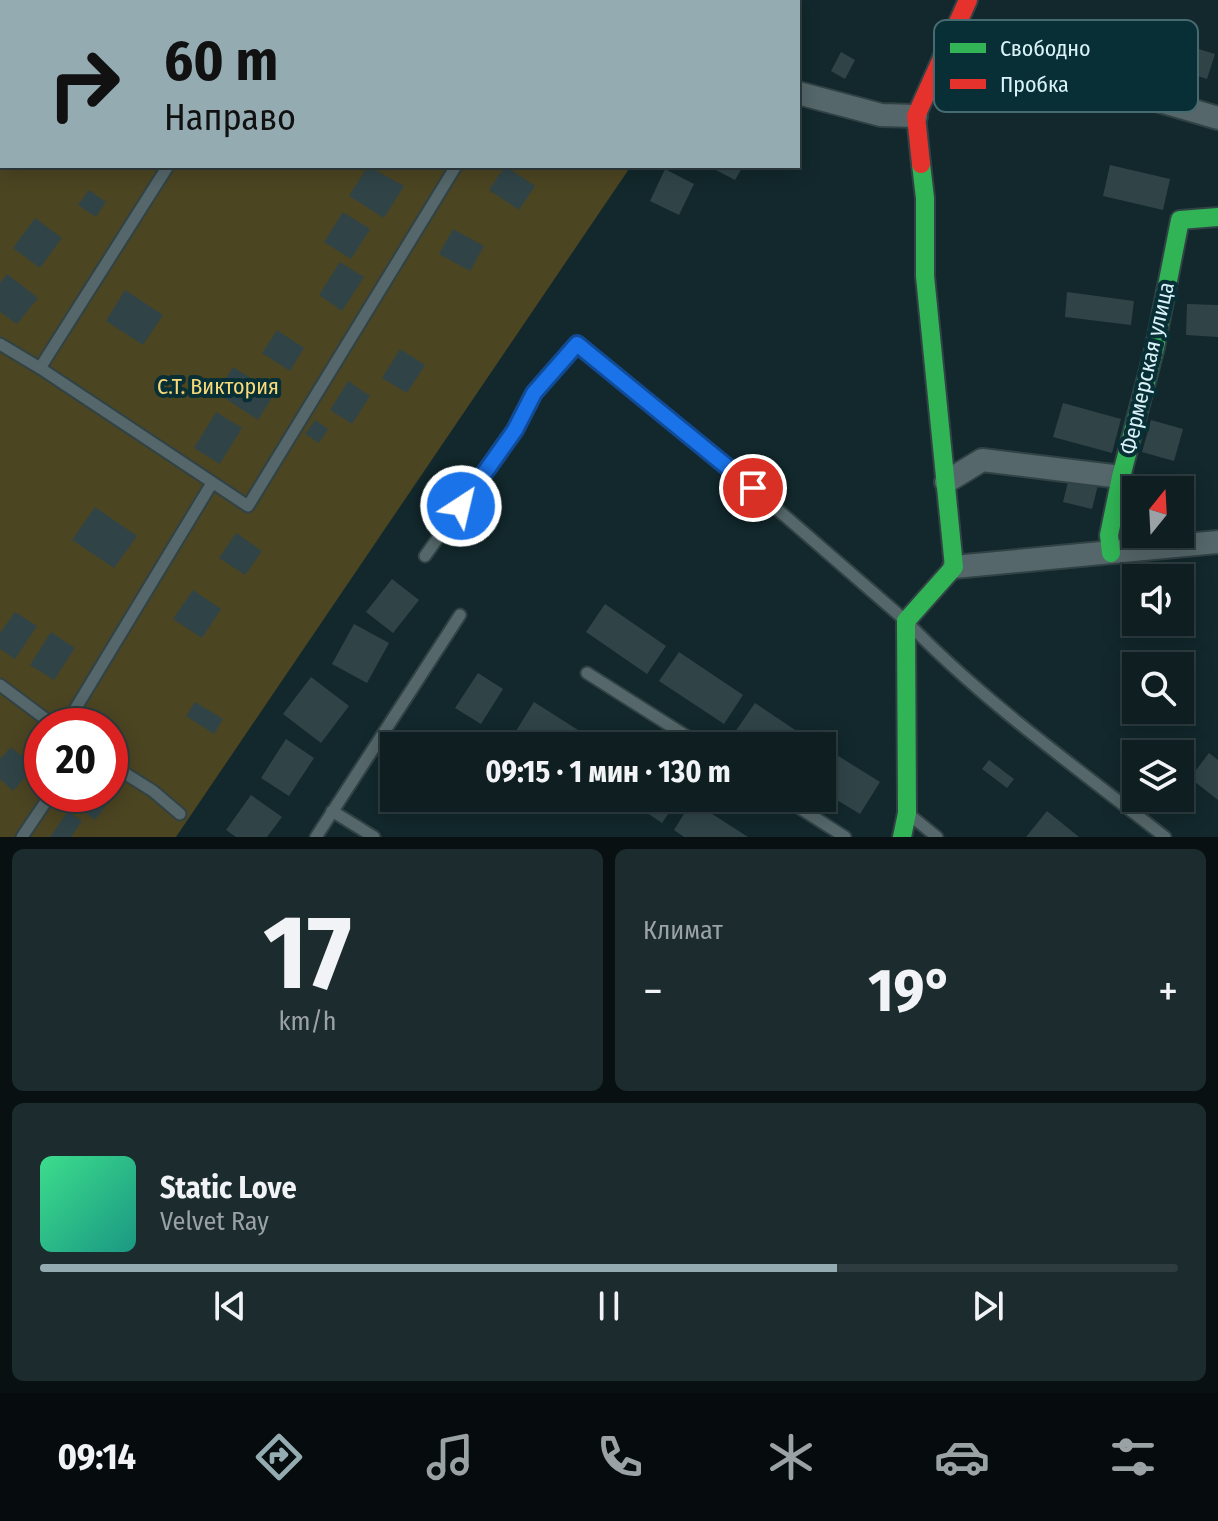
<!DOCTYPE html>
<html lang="ru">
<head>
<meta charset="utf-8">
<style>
	body { margin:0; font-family:"Fira Sans Condensed",sans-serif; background:#1c2b2e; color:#f1f3f6; height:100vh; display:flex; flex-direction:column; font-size:30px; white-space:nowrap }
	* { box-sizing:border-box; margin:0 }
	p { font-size:26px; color:#9ba2a5 }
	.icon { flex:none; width:44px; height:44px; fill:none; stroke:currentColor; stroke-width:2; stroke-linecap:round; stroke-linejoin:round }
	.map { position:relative; height:837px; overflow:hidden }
	.details { display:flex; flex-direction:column; gap:12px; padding:12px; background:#081012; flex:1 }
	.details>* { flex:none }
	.guide { position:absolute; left:0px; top:0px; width:800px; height:168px; box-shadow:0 4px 20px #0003,0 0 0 2px #2e3c3f; background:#94acb1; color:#111; overflow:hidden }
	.needle { width:52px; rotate:18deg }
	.tools { position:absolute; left:1122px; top:476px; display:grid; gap:16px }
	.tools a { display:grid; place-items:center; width:72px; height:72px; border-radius:0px; background:#0e1e21; box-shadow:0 4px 20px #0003,0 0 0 2px #2e3c3f; font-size:40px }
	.speed { position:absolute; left:24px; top:708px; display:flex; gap:16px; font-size:40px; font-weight:700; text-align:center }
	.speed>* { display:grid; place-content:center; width:104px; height:104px; border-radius:50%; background:#0e1e21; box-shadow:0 4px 20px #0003,0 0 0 2px #2e3c3f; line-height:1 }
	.speed .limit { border:12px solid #d22; background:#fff; color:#111 }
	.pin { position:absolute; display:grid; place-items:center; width:68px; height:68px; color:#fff; margin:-34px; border:4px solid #fff; border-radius:50%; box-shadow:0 2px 8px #0007 }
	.me { position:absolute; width:88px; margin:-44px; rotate:35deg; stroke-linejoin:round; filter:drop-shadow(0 0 6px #0008) }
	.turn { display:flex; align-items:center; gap:28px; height:168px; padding:0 32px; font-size:36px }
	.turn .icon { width:104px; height:104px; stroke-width:2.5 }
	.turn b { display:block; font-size:56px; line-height:68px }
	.big { font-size:60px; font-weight:700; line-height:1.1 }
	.details .widget { flex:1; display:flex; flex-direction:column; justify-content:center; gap:12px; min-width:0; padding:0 28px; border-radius:12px; background:#1c2b2e }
	.details .dial { align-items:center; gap:0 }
	.dial b { font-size:104px; line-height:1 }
	.song { display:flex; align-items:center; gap:24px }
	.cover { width:96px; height:96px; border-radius:12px; background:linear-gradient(135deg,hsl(150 70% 55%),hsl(170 70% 35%)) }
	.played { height:8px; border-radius:4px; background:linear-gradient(90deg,#94acb1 70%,#2e3c3f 70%) }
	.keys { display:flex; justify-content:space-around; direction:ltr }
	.heat { display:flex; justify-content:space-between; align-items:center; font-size:44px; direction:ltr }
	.details .tiles { flex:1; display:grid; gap:12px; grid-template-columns:1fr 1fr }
	.widget:last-child { grid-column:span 2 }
	.trip { position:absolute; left:380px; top:732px; width:456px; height:80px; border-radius:0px; background:#0e1e21; box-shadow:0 4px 20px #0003,0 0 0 2px #2e3c3f; font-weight:700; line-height:80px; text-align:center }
	.tabs { display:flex; height:128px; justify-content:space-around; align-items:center; background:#060c0d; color:#9ba2a5 }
	.tabs .icon { width:56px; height:56px }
	.tabs .current { color:#94acb1 }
	.tabs b { font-size:36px; color:#f1f3f6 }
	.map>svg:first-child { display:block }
</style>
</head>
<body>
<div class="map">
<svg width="1218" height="837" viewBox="0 0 1218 837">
	<rect width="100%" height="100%" fill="#12282c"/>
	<!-- green -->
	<path fill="#4c4522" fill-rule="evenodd" d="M0,0L737,2H2V166H631L176,837H0ZM42,726H110V794H42Z"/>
	<!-- building -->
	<g fill="#304448">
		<path d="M1150,34L1215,54L1207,79L1142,59Z"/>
		<path d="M841,52L855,60L845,79L831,71Z"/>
		<path d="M1110,165L1170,179L1163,210L1103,196Z"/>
		<path d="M368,166L404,186L384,218L349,196Z"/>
		<path d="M505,166L535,186L519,210L489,190Z"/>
		<path d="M708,166H743L735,180Z"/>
		<path d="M665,169L694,184L679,215L650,201Z"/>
		<path d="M89,190L106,202L96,217L78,205Z"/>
		<path d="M343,212L370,229L351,259L324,242Z"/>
		<path d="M35,218L62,238L40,268L13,248Z"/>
		<path d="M453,229L484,246L470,271L439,254Z"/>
		<path d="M340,262L364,277L342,311L319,295Z"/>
		<path d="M7,274L38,298L17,324L0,312V283Z"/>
		<path d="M125,290L163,315L143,345L106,321Z"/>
		<path d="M1067,292L1134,301L1131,325L1065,317Z"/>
		<path d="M1187,304L1218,305V337L1186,335Z"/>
		<path d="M277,330L304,348L290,371L262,353Z"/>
		<path d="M400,349L425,365L407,393L382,378Z"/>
		<path d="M233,367L275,393L258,420L217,393Z"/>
		<path d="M348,381L370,396L352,424L330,410Z"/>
		<path d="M1063,403L1121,419L1112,453L1053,437Z"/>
		<path d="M216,412L242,428L220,464L194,448Z"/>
		<path d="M315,420L328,429L319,443L305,434Z"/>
		<path d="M1151,420L1183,429L1174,461L1142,452Z"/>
		<path d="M1069,478L1098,485L1092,509L1063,502Z"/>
		<path d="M95,507L137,536L114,568L72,540Z"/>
		<rect x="1131" y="507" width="5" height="23"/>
		<path d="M236,533L262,551L245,575L219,558Z"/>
		<path d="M392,579L419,600L393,633L366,612Z"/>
		<path d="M193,590L221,609L202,638L173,619Z"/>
		<path d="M605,604L666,646L647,674L586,632Z"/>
		<path d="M15,612L37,626L15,659L0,649V633Z"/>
		<path d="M354,624L389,643L367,683L332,664Z"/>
		<path d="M51,632L75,648L54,680L30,665Z"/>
		<path d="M679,652L743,695L724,724L659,681Z"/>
		<path d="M1164,652L1194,659L1185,693L1180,692V666H1161Z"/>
		<path d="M478,673L503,689L481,724L455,708Z"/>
		<path d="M311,677L349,706L321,743L283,714Z"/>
		<path d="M195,702L223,719L214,734L186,716Z"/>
		<path d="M534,702L600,744L598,746H539L516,731Z"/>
		<path d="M755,703L819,746H756L735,732Z"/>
		<path d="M286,739L314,758L289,796L261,778Z"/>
		<path d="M11,747L34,767L13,791L0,779V759Z"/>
		<path d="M832,752L880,782L860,814L822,791V768Z"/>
		<path d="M1209,753L1218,760V800L1190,778Z"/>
		<path d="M989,760L1014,779L1007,788L982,769Z"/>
		<path d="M110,791L114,795L95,820L67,798L70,794H110Z"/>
		<path d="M251,795L282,817L267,837H236L226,830Z"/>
		<path d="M625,798H679L662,823Z"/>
		<path d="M692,801L748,837H684L674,830Z"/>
		<path d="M68,811L82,821L71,837H50Z"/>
		<path d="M1047,811L1079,837H1026Z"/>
	</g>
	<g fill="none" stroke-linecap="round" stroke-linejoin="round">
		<defs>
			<g id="lane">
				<path d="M272,2L273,0"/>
				<path d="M0,344L40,368L168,166"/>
				<path d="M40,368L248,506L456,166"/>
				<path d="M425,556L515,430L534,393L577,344L709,450L906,621C984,702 1077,768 1165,837"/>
				<path d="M587,673L702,746"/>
				<path d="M0,685L55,726"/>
				<path d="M65,726L212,483"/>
				<path d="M110,764L153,791L180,814"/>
				<path d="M784,798L845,837"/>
				<path d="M332,811L374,837"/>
				<path d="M911,816L937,837"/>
				<path d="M22,837L51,794"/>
				<path d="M316,837L460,615"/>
			</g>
			<g id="street">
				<path d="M448,0L455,2"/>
				<path d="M951,40L1218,118"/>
				<path d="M798,93L881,115L916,116"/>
				<path d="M946,482L982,460L1121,477"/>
				<path d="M954,567L1218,542"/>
			</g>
			<g id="fast">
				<path d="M1111,553L1109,535L1121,477L1155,347L1180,220L1218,217"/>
				<path d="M902,837L907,813L906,621L954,567L925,276V198L921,164"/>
			</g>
			<path id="jam" d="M921,164L916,116L968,0"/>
		</defs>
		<!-- lane casing -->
		<use href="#lane" stroke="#314245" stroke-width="15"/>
		<!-- street casing -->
		<use href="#street" stroke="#314245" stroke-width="26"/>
		<!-- fast casing -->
		<use href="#fast" stroke="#314245" stroke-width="22"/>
		<!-- jam casing -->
		<use href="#jam" stroke="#314245" stroke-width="22"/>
		<!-- lane -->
		<use href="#lane" stroke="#55676a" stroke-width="11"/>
		<!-- street -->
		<use href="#street" stroke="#55676a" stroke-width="22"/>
		<!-- fast -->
		<use href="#fast" stroke="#30b455" stroke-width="18"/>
		<!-- jam -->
		<use href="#jam" stroke="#e5322d" stroke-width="18"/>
	</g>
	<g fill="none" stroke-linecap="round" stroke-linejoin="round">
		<defs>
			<path id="route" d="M461,506L515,430L534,393L577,344L753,488"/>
		</defs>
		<!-- route casing -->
		<use href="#route" stroke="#114b97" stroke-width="20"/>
		<!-- route -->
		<use href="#route" stroke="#1a73e8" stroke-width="14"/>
	</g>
	<g text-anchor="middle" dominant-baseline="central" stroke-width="8" stroke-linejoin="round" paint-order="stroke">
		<!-- street labels -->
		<g font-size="22" fill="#daf3f8" stroke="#082f36">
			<text transform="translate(1147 368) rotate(-77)">Фермерская улица</text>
		</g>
		<!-- park labels -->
		<g font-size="22" fill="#f7d979" stroke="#082f36">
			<text x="218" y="386">С.Т. Виктория</text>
		</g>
	</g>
	<!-- legend -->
	<rect x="934" y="20" width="264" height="92" rx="12" fill="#082f36" stroke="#476a70" stroke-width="2"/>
	<rect x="950" y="43" width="36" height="10" fill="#30b455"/>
	<rect x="950" y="79" width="36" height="10" fill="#e5322d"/>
	<g font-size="22" fill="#daf3f8">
		<text x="1000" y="56">Свободно</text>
		<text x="1000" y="92">Пробка</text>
	</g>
</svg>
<div class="tools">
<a><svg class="needle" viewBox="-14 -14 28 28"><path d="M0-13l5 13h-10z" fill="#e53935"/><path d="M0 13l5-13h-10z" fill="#9ba2a5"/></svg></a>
<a><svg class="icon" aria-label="sound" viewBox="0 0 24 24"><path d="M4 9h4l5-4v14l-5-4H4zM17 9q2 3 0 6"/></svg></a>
<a><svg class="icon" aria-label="search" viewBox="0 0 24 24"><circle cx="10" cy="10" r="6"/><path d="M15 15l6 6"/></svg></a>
<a><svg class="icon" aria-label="layers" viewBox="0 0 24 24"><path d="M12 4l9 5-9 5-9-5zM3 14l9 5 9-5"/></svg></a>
</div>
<div class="speed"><div class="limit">20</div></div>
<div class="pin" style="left:753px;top:488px;background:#d93025"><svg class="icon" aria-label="arrive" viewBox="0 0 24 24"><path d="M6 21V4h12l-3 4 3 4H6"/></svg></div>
<svg class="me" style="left:461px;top:506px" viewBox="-20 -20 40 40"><circle r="17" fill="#1a73e8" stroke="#fff" stroke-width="3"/><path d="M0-11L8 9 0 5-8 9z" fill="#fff"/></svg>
<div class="trip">09:15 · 1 мин · 130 m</div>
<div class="guide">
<div class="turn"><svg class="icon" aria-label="right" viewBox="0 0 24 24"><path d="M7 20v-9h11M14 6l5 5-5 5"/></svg><div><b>60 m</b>Направо</div></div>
</div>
</div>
<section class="details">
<div class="tiles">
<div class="widget dial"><b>17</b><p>km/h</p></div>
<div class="widget"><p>Климат</p>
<div class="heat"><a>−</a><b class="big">19°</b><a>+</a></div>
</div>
<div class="widget">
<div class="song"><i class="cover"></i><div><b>Static Love</b><p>Velvet Ray</p></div></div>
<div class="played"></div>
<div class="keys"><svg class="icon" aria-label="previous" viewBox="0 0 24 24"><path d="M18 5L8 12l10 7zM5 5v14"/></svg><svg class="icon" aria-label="pause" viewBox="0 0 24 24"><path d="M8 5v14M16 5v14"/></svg><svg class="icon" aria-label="next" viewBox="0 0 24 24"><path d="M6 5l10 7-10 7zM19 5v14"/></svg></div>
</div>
</div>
</section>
<nav class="tabs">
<b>09:14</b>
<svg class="icon current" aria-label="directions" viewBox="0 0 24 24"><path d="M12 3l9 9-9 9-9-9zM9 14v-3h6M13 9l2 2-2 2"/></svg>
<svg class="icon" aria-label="music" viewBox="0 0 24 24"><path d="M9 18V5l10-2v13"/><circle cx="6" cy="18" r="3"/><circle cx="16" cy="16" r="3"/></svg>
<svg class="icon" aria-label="phone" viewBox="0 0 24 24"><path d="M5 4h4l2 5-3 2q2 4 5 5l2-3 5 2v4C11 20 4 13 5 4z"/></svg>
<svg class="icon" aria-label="climate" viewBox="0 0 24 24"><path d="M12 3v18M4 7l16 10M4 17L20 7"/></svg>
<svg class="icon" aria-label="car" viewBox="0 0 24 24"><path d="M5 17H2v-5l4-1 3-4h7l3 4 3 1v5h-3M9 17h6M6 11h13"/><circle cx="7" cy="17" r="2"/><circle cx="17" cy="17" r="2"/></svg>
<svg class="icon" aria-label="filters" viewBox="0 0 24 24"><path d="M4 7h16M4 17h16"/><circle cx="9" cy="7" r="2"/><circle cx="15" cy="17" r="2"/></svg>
</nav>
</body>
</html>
